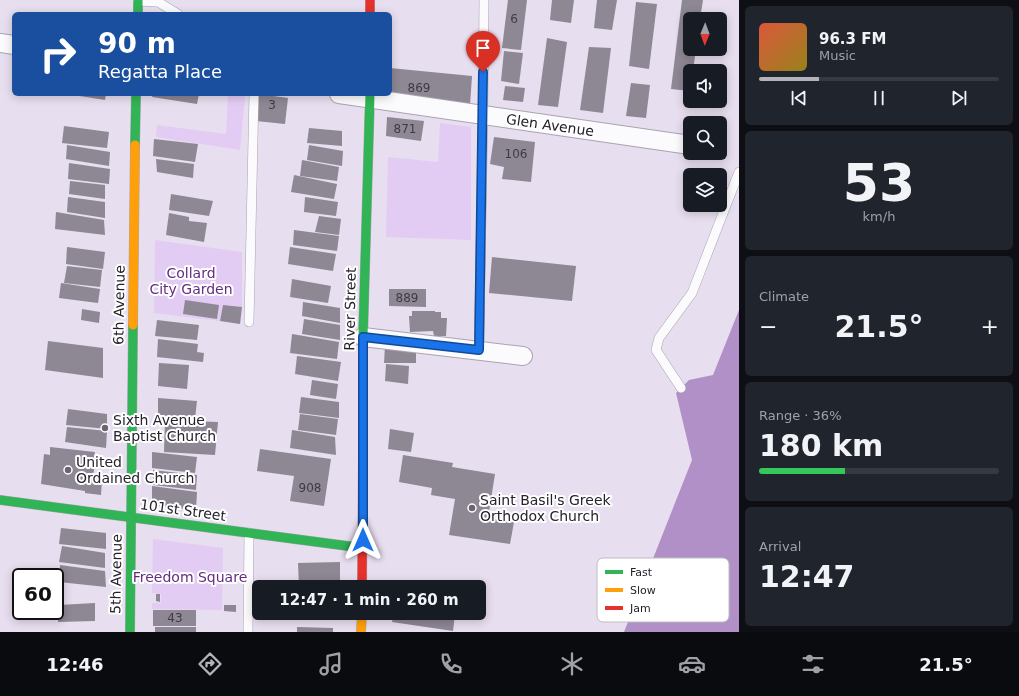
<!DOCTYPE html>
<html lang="en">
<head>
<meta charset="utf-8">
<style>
	body { margin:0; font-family:"DejaVu Sans",sans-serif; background:#20242c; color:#f1f3f6; height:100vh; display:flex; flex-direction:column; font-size:15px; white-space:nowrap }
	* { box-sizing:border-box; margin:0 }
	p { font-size:13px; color:#9ea1a6 }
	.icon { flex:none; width:22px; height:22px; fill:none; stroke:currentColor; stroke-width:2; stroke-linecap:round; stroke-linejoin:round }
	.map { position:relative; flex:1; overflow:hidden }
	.details { display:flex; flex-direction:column; gap:6px; padding:6px; background:#0d0f14; width:280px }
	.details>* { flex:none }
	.guide { position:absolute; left:12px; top:12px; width:380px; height:84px; border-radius:6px; box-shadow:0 2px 10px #0003; background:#1a4fa0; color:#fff; overflow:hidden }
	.needle { width:26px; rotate:181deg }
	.tools { position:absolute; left:683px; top:12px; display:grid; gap:8px }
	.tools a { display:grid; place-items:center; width:44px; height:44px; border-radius:6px; background:#171b24; box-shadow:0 2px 10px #0003; font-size:20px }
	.speed { position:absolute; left:12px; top:568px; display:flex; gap:8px; font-size:20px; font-weight:700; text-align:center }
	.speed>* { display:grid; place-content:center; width:52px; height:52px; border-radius:50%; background:#171b24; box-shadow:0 2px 10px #0003; line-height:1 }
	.speed .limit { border:2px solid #111; border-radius:6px; background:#fff; color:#111 }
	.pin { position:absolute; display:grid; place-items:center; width:34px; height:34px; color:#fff; margin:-41px -17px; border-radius:50% 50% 50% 0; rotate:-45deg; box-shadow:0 0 4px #0007 }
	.pin .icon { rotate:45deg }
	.me { position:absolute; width:44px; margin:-22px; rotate:0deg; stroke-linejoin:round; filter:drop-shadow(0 0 3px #0008) }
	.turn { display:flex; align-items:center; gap:14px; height:84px; padding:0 20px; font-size:18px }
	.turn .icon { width:52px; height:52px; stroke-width:2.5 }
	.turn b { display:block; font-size:28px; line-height:34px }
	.big { font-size:30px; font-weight:700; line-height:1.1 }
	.details .card { flex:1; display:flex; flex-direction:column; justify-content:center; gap:6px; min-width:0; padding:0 14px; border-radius:6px; background:#20242c }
	.details .dial { align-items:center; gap:0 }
	.dial b { font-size:52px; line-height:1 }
	.song { display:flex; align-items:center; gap:12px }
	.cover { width:48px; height:48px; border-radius:6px; background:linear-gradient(135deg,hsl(10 70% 55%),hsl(50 70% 35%)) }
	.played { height:4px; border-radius:2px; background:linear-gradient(90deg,#b4b2ba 25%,#363941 25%) }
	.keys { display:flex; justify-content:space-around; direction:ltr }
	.heat { display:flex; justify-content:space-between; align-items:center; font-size:22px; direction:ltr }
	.charge { height:6px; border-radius:3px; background:linear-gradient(90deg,#34c759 36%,#363941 0) }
	.trip { position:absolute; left:252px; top:580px; width:234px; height:40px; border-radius:6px; background:#171b24; box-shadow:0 2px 10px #0003; font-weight:700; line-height:40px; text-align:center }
	.dock { display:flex; height:64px; justify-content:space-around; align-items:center; background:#090b0e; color:#9ea1a6 }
	.dock .icon { width:28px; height:28px }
	.dock .selected { color:#b4b2ba }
	.dock b { font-size:18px; color:#f1f3f6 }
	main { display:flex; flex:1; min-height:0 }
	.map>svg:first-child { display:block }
</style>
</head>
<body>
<main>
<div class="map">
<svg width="739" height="632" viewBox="0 0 739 632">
	<rect width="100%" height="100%" fill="#e7deef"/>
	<!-- green -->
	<g fill="#e3ccf4">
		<path d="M228,94L245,96L240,150L156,137L157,125L226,134Z"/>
		<path d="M440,123L471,127V240L386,237L388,157L438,162Z"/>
		<path d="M155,240L242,252V307L223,305L220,321L154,313Z"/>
		<path d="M153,539L223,548L222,610L152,609V603H161V594L152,593Z"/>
	</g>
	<!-- water -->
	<path fill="#b090c7" d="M739,310V632H624L692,460L676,393L689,380L713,375Z"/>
	<!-- building -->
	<g fill="#8e8794">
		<path d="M508,0H527L521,50L502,48Z"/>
		<path d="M552,0H574L571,23L550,20Z"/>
		<path d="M597,0H617L612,30L594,28Z"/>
		<path d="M682,0H703L700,19H690V49H696L693,71H690V91L671,89Z"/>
		<path d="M636,2L657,4L649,69L629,66Z"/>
		<path d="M547,38L567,42L558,107L538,105Z"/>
		<path d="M589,47L611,48L603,113L580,110Z"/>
		<path d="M504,51L523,53L519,84L501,81Z"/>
		<path d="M390,68L472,76L470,105L390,94Z"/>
		<path d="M631,83L650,85L646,118L626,116Z"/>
		<path d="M505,86L525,88L523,102L503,100Z"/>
		<path d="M67,94H106L105,100Z"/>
		<path d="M153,94H199L197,104L152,97Z"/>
		<path d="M259,94L288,98L285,124L256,121Z"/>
		<path d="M387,117L424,121L421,141L386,136Z"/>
		<path d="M64,126L109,132L107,148L62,143Z"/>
		<path d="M309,128L342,131V146L307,143Z"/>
		<path d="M494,137L535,142L531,182L502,179L504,167L490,164Z"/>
		<path d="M154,139L198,144L195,162L153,156Z"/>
		<path d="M67,145L110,152L109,166L66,159Z"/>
		<path d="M309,145L343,151L342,166L307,160Z"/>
		<path d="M156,159L194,164L193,178L157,172Z"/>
		<path d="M302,160L339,167L337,181L300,176Z"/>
		<path d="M69,163L110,169L109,184L68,179Z"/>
		<path d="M294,175L337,184L334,199L291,192Z"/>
		<path d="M70,181L105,185V199L69,194Z"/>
		<path d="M171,194L213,201L209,216L169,210Z"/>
		<path d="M68,197L105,202V218L67,212Z"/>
		<path d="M305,197L338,202L336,216L304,212Z"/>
		<path d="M56,212L104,220L105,235L55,229Z"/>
		<path d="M169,213L189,217V221L207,223L204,242L166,235Z"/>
		<path d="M319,216L341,219L339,235L315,232Z"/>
		<path d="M294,230L339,236L337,251L293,245Z"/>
		<path d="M67,247L105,252L103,269L66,264Z"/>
		<path d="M290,247L336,254L333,271L288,264Z"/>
		<path d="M492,257L576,266L572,301L489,293Z"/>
		<path d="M67,266L102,270L100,287L64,283Z"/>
		<path d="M292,279L331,286L328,303L290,297Z"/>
		<path d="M61,283L100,289L98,303L59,298Z"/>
		<path d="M389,289H426V307L389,306Z"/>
		<path d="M185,300L219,305L217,319L183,314Z"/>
		<path d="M303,302L340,308V323L302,316Z"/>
		<path d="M223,305L242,307L240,324L220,321Z"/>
		<path d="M82,309L100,312L99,323L81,320Z"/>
		<path d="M412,311H435V312H441V318H447L446,336H434L433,331L410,332L409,316H412Z"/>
		<path d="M304,319L340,325V340L302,334Z"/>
		<path d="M157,320L199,325L197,340L155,336Z"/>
		<path d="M292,334L339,342L337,359L290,353Z"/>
		<path d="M158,339L198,344L197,352L204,353L203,362L157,357Z"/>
		<path d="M48,341L103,348V378L45,370Z"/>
		<path d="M385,346L416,348V363H384Z"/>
		<path d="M297,356L341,362L338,381L295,374Z"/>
		<path d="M159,363L189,365L187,389L158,386Z"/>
		<path d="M386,364L409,366L408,384L385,381Z"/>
		<path d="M312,380L338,384L336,399L310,395Z"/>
		<path d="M301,397L339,402V418L299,413Z"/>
		<path d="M158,398L197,401L195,419L158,415Z"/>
		<path d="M68,409L107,414V429L66,425Z"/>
		<path d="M300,414L338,419L336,435L298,430Z"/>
		<path d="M165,420L218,422L215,455L164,452Z"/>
		<path d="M67,427L107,431L106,448L65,442Z"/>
		<path d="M390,429L414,433L411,452L388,449Z"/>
		<path d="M292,430L335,437L336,455L290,448Z"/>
		<path d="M50,447L95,452L93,461H95L93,478L102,480L101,495L85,493V491L41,484L44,454L50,455Z"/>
		<path d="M260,449L331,459L324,506L290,501L294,476L257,471Z"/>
		<path d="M152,452L197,457L195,473L152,468Z"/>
		<path d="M403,455L453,463L452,467L495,474L488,518L514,522L510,544L449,535L455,499L431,495L432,488L399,482Z"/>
		<path d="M153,470L197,475L196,490L153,485Z"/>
		<path d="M152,486L197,492L196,510L152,505Z"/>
		<path d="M61,528L106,533V549L59,544Z"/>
		<path d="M62,546L105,553V568L59,562Z"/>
		<path d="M340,562V587H299L298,563Z"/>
		<path d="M60,565L105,571L106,587L59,582Z"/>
		<path d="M156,594H160V602L156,601Z"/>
		<path d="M95,603V621L58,622L59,605Z"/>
		<path d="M224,605H236V612L224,611Z"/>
		<rect x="153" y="610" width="43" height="16"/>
		<rect x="300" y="613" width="35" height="6"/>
		<path d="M394,613L455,614L453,631L392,622Z"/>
		<rect x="155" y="627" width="41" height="5"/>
		<path d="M297,627L333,628V632H297Z"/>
	</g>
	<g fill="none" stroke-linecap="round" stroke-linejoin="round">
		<defs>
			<g id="lane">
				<path d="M138,1L158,2L178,14"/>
				<path d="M249,322L254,94"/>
				<path d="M479,350L483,116L484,0"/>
				<path d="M681,388L656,350L659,338L692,293L739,172"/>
				<path d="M248,632L249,533"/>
			</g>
			<g id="street">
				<path d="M0,43L14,45"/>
				<path d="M339,94L690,145"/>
				<path d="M363,337L523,356"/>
			</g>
			<g id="fast">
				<path d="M138,0V14"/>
				<path d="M135,145L136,94"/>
				<path d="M363,459V337L370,94"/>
				<path d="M0,500L363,548"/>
				<path d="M130,632L133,325"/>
			</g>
			<g id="slow">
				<path d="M133,325L135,145"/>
				<path d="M361,632L362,613"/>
			</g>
			<g id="jam">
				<path d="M370,0V14"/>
				<path d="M362,587L363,459"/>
			</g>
		</defs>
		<!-- lane casing -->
		<use href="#lane" stroke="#aaa3b0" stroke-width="10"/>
		<!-- street casing -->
		<use href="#street" stroke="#aaa3b0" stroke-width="20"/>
		<!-- fast casing -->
		<use href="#fast" stroke="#aaa3b0" stroke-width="10"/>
		<!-- slow casing -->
		<use href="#slow" stroke="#aaa3b0" stroke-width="10"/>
		<!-- jam casing -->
		<use href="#jam" stroke="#aaa3b0" stroke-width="10"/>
		<!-- lane -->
		<use href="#lane" stroke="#fbfafd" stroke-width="9"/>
		<!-- street -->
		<use href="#street" stroke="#fbfafd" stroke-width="18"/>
		<!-- fast -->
		<use href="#fast" stroke="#30b455" stroke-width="9"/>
		<!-- slow -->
		<use href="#slow" stroke="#ff9f0a" stroke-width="9"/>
		<!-- jam -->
		<use href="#jam" stroke="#e5322d" stroke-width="9"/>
	</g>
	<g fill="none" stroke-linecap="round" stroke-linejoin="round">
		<defs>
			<path id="route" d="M363,540V337L479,350L483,72"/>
		</defs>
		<!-- route casing -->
		<use href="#route" stroke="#114b97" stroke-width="10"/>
		<!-- route -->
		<use href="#route" stroke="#1a73e8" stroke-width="7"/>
	</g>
	<!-- markers -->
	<g fill="#6a6370" stroke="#fff" stroke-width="1.5">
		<circle cx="105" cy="428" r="4"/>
		<circle cx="68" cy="470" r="4"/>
		<circle cx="472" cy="508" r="4"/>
	</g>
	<g text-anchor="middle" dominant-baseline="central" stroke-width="4" stroke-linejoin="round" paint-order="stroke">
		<!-- number labels -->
		<g font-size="12" fill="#413a46">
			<text x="514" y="19">6</text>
			<text x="419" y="88">869</text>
			<text x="272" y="105">3</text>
			<text x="405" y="129">871</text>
			<text x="516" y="154">106</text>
			<text x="407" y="298">889</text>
			<text x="310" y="488">908</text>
			<text x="175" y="618">43</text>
		</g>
		<!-- street labels -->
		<g font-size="14" fill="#27212c" stroke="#fff">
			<text transform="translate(550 125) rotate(8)">Glen Avenue</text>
			<text transform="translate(119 305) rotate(-89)">6th Avenue</text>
			<text transform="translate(350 309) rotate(-89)">River Street</text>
			<text transform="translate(183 510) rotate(8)">101st Street</text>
			<text transform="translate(116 574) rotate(-89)">5th Avenue</text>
		</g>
		<!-- park labels -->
		<g font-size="14" fill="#632c83" stroke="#fff">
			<text x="191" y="273">Collard<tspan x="191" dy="16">City Garden</tspan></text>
			<text x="190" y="577">Freedom Square</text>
		</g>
		<!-- poi labels -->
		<g font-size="14" fill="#27212c" stroke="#fff" text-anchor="start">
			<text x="113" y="420">Sixth Avenue<tspan x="113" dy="16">Baptist Church</tspan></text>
			<text x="76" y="462">United<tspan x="76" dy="16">Ordained Church</tspan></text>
			<text x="480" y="500">Saint Basil's Greek<tspan x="480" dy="16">Orthodox Church</tspan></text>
		</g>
	</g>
	<!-- legend -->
	<rect x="597" y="558" width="132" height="64" rx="6" fill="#fff" stroke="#bebcc0" stroke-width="1"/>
	<rect x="605" y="570" width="18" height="4" fill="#30b455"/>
	<rect x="605" y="588" width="18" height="4" fill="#ff9f0a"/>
	<rect x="605" y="606" width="18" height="4" fill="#e5322d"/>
	<g font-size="11" fill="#27212c">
		<text x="630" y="576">Fast</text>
		<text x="630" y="594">Slow</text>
		<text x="630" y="612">Jam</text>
	</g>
</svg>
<div class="tools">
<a><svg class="needle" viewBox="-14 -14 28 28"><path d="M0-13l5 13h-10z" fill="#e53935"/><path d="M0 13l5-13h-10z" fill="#9ea1a6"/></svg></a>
<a><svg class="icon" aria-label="sound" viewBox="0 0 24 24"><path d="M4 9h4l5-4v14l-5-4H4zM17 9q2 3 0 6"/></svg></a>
<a><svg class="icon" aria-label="search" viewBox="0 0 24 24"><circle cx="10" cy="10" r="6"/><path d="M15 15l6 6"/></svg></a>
<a><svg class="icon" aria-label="layers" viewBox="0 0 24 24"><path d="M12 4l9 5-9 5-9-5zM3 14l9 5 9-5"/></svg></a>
</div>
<div class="speed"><div class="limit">60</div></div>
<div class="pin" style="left:483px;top:72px;background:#d93025"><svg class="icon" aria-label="arrive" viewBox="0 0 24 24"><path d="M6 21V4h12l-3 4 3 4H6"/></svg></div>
<svg class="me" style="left:363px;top:540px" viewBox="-20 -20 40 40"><path d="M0-17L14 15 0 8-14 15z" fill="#1a73e8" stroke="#fff" stroke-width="4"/></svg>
<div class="trip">12:47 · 1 min · 260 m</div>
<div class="guide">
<div class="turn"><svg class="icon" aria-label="right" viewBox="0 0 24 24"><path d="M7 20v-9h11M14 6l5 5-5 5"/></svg><div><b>90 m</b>Regatta Place</div></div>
</div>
</div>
<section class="details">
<div class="card">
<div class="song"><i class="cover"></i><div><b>96.3 FM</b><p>Music</p></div></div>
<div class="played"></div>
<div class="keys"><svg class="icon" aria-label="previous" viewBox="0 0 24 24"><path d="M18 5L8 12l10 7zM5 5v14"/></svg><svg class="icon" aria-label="pause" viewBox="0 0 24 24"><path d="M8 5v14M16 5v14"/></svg><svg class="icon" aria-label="next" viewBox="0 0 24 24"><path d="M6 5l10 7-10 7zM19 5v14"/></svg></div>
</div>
<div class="card dial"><b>53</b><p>km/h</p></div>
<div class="card"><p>Climate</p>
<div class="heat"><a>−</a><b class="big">21.5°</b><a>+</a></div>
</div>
<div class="card"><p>Range · 36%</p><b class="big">180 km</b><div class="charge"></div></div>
<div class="card"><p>Arrival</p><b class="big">12:47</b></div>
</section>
</main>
<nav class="dock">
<b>12:46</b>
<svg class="icon selected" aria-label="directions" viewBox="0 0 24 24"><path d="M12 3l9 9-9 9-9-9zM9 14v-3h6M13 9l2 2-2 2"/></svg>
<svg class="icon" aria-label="music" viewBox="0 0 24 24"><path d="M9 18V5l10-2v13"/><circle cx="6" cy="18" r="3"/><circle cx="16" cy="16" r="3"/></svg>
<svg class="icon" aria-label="phone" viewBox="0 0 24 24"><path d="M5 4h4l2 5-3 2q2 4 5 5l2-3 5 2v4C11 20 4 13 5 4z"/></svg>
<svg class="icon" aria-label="climate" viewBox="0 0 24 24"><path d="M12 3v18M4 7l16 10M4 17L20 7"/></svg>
<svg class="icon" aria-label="car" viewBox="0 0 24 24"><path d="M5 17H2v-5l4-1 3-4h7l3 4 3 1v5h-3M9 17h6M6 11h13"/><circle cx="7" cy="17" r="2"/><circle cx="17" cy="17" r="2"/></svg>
<svg class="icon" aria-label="filters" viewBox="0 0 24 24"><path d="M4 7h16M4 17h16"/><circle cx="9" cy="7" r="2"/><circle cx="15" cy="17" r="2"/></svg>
<b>21.5°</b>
</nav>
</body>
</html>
